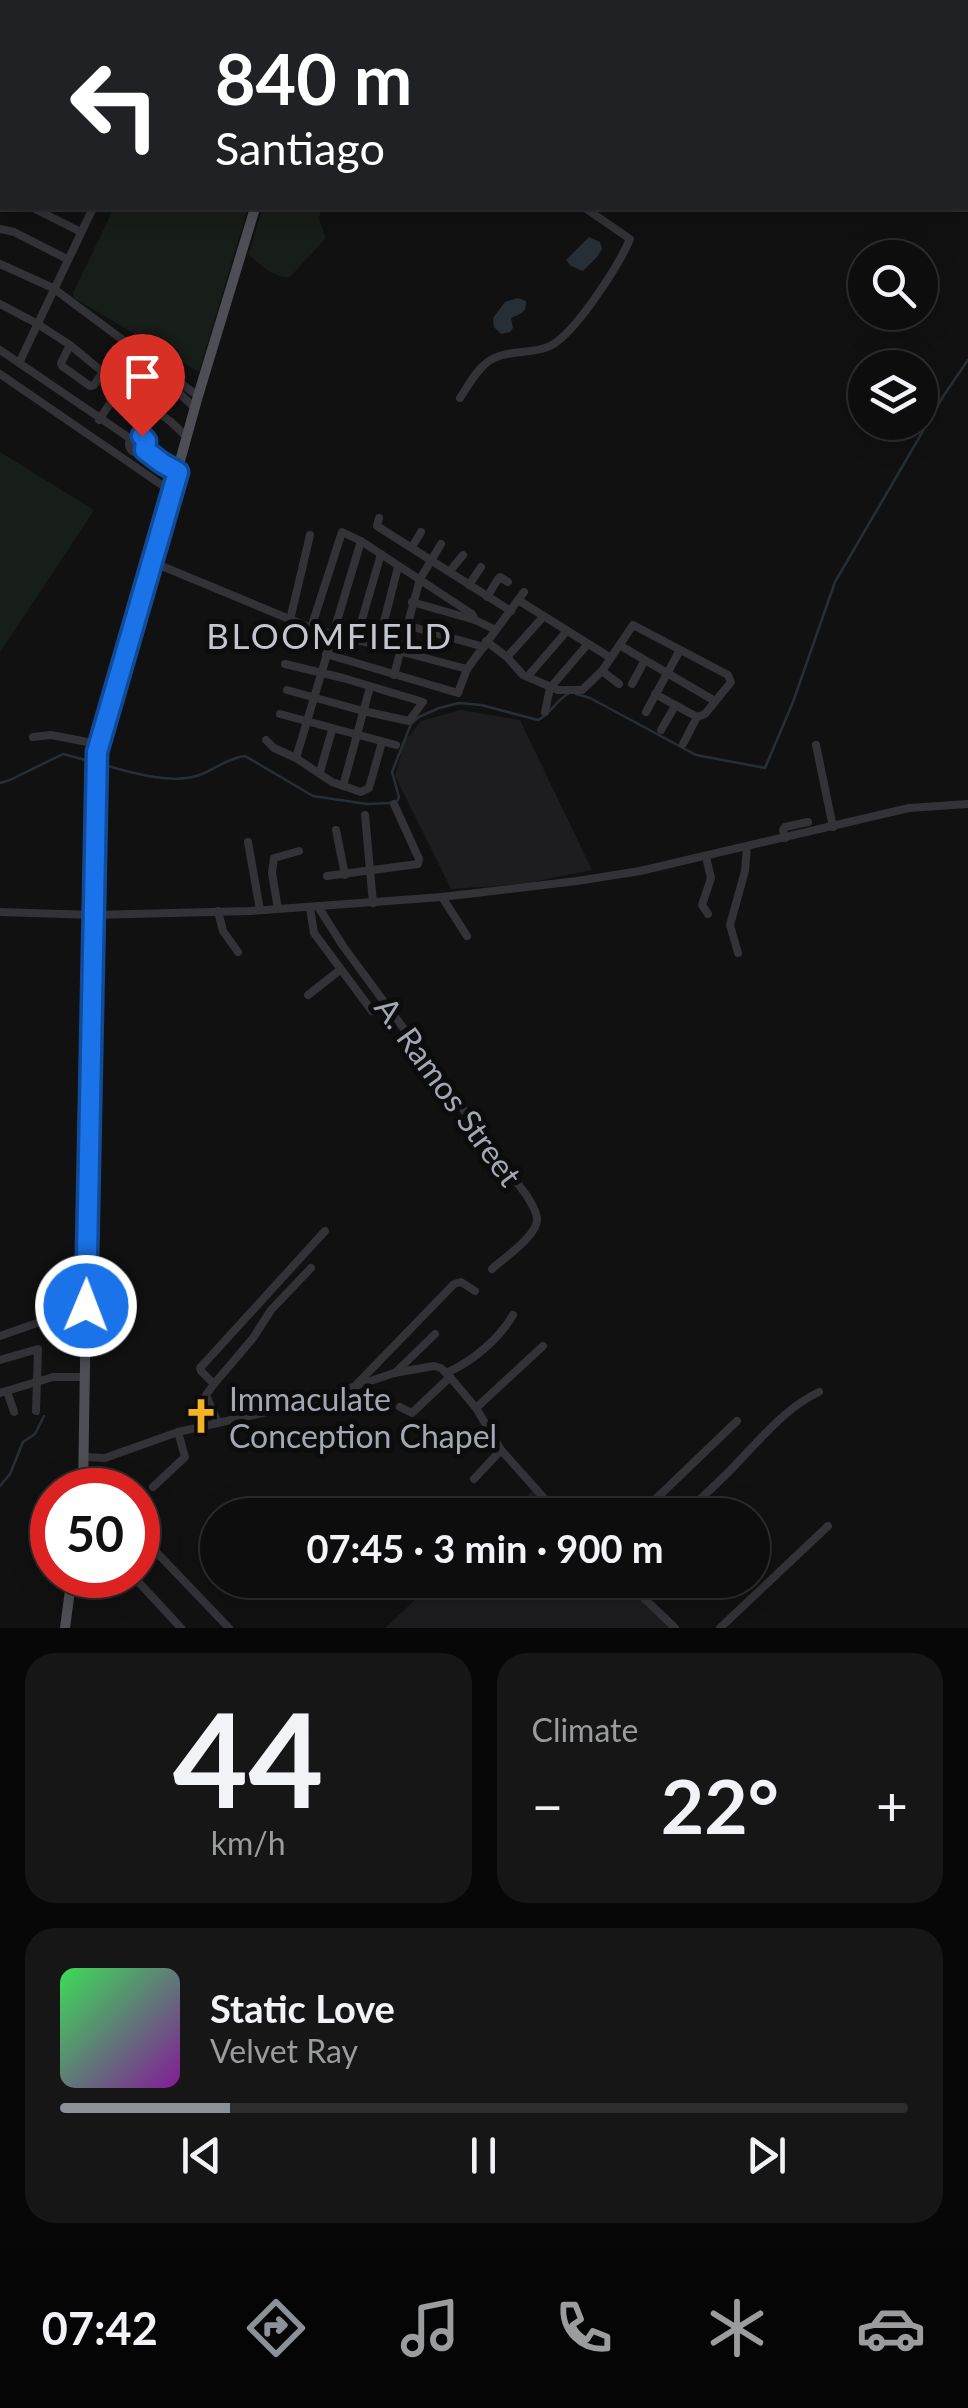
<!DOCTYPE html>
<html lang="en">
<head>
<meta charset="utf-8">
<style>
	body { margin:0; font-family:Lato,sans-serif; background:#161617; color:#f1f3f6; height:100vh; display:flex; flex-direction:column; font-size:38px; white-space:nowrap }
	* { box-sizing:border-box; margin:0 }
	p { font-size:32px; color:#9a9c9e }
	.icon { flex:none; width:55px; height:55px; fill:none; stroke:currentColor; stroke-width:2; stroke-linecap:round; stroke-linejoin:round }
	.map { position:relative; height:1628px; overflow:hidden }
	.details { display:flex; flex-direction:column; gap:25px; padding:25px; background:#070708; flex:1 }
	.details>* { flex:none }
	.banner { position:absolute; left:0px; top:0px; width:970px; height:210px; box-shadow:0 5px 25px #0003,0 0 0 2px #2d2d2e; background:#202124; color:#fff; overflow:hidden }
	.tools { position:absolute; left:848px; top:240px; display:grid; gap:20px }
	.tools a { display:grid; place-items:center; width:90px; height:90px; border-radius:50%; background:#0d0d0e; box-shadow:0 5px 25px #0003,0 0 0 2px #2d2d2e; font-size:50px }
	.speed { position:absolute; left:30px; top:1468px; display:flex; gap:20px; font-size:50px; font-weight:700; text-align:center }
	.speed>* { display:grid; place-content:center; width:130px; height:130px; border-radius:50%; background:#0d0d0e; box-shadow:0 5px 25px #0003,0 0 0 2px #2d2d2e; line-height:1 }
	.speed .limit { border:15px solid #d22; background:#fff; color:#111 }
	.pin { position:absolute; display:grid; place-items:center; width:85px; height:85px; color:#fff; margin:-102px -42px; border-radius:50% 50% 50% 0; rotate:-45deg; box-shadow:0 0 10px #0007 }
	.pin .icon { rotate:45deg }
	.me { position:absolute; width:110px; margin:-55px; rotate:1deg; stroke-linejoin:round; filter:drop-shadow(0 0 8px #0008) }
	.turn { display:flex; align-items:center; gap:35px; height:210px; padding:0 50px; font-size:45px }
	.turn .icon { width:130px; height:130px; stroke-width:2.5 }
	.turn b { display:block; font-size:70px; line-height:85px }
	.big { font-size:75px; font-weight:700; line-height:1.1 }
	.details .tile { flex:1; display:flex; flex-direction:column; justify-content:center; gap:15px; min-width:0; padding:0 35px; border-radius:30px; background:#161617 }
	.details .dial { align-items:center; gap:0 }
	.dial b { font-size:130px; line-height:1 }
	.song { display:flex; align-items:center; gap:30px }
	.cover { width:120px; height:120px; border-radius:15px; background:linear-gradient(135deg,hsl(130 70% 55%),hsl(290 70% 35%)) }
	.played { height:10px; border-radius:5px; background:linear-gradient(90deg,#8c9099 20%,#2d2d2e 20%) }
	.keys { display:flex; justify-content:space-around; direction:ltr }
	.heat { display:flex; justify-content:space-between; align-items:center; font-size:55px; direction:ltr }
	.details .tiles { flex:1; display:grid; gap:25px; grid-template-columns:1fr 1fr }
	.tile:last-child { grid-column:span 2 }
	.trip { position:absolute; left:200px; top:1498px; width:570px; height:100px; border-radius:50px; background:#0d0d0e; box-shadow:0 5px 25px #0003,0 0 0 2px #2d2d2e; font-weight:700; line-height:100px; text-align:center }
	.menu { display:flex; height:160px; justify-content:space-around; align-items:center; background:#050506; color:#9a9c9e }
	.menu .icon { width:70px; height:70px }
	.menu .current { color:#8c9099 }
	.menu b { font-size:45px; color:#f1f3f6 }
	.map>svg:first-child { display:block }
</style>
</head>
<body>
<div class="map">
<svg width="968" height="1628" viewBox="0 0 968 1628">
	<rect width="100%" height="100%" fill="#111112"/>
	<!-- built -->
	<g fill="#1d1d1f">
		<path d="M461,710L520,720L592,870L523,884L451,889L395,776L404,742L421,721Z"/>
		<path d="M532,1491L555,1515H506Z"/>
		<path d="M436,1580H619L669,1628H385Z"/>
	</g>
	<!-- green -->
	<g fill="#171d18">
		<path d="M114,208H248L199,372L74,298L73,293Z"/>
		<path d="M262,208H322L319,219L326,238L290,277C277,279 257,264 249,254Z"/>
		<path d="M0,452L94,510L0,652Z"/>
	</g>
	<!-- water -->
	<g fill="#272f36">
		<path d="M589,237L600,242L602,249L597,257L583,271L571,266L566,260Z"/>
		<path d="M518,298L526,301C527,313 520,314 511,318L513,328L510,332L501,334L494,327L493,318L505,302Z"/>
	</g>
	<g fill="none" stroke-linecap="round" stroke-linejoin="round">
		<!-- stream -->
		<g stroke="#272f36" stroke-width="2.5">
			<path d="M576,694L590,698L696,755L765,768L793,702L835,582L944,395L968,360"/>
			<path d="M101,764C129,772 174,786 202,774C217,768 228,758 245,756L313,796L367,804L390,803"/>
			<path d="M0,783L10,780L63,754L93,762"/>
			<path d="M397,801L399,797L392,772L411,724L419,717L439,708L459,703L481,705L538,720C551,714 556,700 568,694"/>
			<path d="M0,1486L10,1474L23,1442L35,1434L44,1416"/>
		</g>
		<!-- minor -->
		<g stroke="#323237" stroke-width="8">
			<path d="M29,0L33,2L35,0"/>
			<path d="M63,2L64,0"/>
			<path d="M96,2L97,0"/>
			<path d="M128,2V0"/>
			<path d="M196,2L198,0"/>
			<path d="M0,12L2,14"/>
			<path d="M0,42L2,44"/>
			<path d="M2,52L0,57L2,60"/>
			<path d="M0,91L2,93"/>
			<path d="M0,151L2,148"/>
			<path d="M0,202L2,198"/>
			<path d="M33,208L81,232"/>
			<path d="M0,229L14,232L67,259"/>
			<path d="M0,264L53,288L198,396"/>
			<path d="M0,304L36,323L70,345L121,387L170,421L187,437"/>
			<path d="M70,345L61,363L62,366L90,386L94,385L103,372"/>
			<path d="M0,350L131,439"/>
			<path d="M19,363L93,208"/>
			<path d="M160,370L164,379L195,408"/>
			<path d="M0,374L172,492"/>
			<path d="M460,398C468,386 477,369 489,361C506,349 532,355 550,346C575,334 619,265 630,239L585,208"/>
			<path d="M99,420L121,387"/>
			<circle cx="138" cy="444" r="9"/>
			<path d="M145,450L162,463L178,472"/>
			<path d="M379,518L377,526L511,611"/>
			<path d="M412,547L421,532"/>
			<path d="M152,562L311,628L467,669"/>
			<path d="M450,571L463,555"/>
			<path d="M469,585L481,567"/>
			<path d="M487,597L498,579L500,577L508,582"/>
			<path d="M518,600L611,658"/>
			<path d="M412,602L475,620L496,630"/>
			<path d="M290,620L310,535"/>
			<path d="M406,625L484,647"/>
			<path d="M311,628L342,532L361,541L472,614L475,620"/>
			<path d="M356,640L381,554"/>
			<path d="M486,641L507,657L523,675L558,690H582L602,671L633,625L728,675L731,682L705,714L697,717L683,744"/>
			<path d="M378,645L398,567"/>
			<path d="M621,646L715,701"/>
			<path d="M326,654L458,693L467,669L524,592"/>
			<path d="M507,657L543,617"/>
			<path d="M285,664L343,678L423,702L409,721L363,711L287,690"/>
			<path d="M602,671L619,684"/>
			<path d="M394,675L420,579L441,544"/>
			<path d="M528,676L566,632"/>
			<path d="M632,684L645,660"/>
			<path d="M655,694L697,717"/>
			<path d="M545,712L550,688L587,645"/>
			<path d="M646,712L680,650"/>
			<path d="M280,714L396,745"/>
			<path d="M661,730L675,706"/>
			<path d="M33,737L51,735L98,744"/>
			<path d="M266,740L274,748L296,758L332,782L361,792L369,788L382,742"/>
			<path d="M816,745L833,827"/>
			<path d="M296,758L361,541"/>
			<path d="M320,772L332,730"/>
			<path d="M343,786L370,687"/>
			<path d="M365,815L373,903"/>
			<path d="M336,830L345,875"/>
			<path d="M785,838L783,830L785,827L808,822"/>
			<path d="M248,842L260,910"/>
			<path d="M706,857L711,878L702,905L708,914"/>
			<path d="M327,876L418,864L419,859L394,804"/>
			<path d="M442,897L467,936"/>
			<path d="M310,908L314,933L372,1011"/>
			<path d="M319,908L343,946L527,1196C531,1203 537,1211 537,1219C538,1235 504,1258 492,1269"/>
			<path d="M278,909L272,873L274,858L299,851"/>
			<path d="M218,911L223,931L238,952"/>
			<path d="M0,912L93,915L250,911L442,897L577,881L640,871L909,808L968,804"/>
			<path d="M738,953L730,925L745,871L747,847"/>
			<path d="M308,995L340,970"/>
			<path d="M0,1336L86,1306"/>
			<path d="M0,1360L38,1349L36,1411"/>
			<path d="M395,1373L435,1334"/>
			<path d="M446,1373C472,1362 499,1339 513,1315"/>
			<path d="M214,1384L253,1338L271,1310L311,1268"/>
			<path d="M357,1384L454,1284L461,1282L475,1291"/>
			<path d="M7,1391L14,1412"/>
			<path d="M0,1393L53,1377H85"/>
			<path d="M400,1407L412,1413L450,1377"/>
			<path d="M476,1408L543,1346"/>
			<path d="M218,1423L206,1395L214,1384L201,1371L200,1368L325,1231"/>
			<path d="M84,1457L105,1458L178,1432L306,1403L394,1373L434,1366L441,1368L450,1377L476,1408L501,1450L559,1515"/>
			<path d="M474,1479L501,1450"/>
			<path d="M84,1483L98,1490"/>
			<path d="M153,1487L185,1457L178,1432"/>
			<path d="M639,1515L737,1421"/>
			<path d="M683,1515C702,1497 723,1479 741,1459C765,1434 787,1407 819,1392"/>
			<path d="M138,1533L229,1628"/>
			<path d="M132,1575L181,1628"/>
			<path d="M625,1580L675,1628"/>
			<path d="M645,1600L666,1580"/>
			<path d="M720,1628L828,1526"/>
		</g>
		<!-- major -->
		<g stroke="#4e4f56" stroke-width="10">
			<path d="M317,2L318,0"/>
			<path d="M83,1490L94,794L98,744L152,562L198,396L255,208"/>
			<path d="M65,1628L72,1575"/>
		</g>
	</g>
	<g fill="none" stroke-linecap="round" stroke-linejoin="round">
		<defs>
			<path id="route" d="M86,1306L97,752L178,472L162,463L145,450L146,441L142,436"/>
		</defs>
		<!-- route casing -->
		<use href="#route" stroke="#114b97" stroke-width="25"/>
		<!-- route -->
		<use href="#route" stroke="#1a73e8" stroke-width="18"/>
	</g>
	<!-- icons -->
	<defs>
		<symbol id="church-bare" viewBox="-9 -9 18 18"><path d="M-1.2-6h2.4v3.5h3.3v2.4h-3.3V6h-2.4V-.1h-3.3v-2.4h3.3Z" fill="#f6b425" stroke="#0c0c0d" stroke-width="2.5" paint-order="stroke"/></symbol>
	</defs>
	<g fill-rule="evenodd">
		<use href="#church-bare" x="176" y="1391" width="50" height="50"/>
	</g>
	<g text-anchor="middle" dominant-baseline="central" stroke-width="10" stroke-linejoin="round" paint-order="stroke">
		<!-- street labels -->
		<g font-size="32" fill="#a2a7b3" stroke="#0c0c0d">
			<text transform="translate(449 1091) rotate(54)">A. Ramos Street</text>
		</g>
		<!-- poi labels -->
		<g font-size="32" fill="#a2a7b3" stroke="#0c0c0d" text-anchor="start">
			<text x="229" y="1398">Immaculate<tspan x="229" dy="37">Conception Chapel</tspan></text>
		</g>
		<!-- neighbourhood labels -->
		<g font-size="35" letter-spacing="2.5" fill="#c3c6cf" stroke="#0c0c0d">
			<text x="330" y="635">BLOOMFIELD</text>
		</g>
	</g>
</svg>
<div class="tools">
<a><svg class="icon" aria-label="search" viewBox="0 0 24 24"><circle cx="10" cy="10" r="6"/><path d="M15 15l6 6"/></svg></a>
<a><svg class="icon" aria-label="layers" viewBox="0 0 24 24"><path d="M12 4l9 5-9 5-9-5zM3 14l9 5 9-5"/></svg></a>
</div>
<div class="speed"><div class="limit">50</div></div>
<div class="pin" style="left:142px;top:436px;background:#d93025"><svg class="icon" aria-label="arrive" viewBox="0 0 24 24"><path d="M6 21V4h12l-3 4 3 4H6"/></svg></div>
<svg class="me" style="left:86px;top:1306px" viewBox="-20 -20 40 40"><circle r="17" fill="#1a73e8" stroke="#fff" stroke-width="3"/><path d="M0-11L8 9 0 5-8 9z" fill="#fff"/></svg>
<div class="trip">07:45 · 3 min · 900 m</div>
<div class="banner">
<div class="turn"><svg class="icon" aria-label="left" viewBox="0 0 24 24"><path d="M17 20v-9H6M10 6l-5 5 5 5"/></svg><div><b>840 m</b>Santiago</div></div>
</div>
</div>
<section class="details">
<div class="tiles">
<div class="tile dial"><b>44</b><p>km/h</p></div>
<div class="tile"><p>Climate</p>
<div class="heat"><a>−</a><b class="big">22°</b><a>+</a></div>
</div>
<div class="tile">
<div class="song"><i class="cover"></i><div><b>Static Love</b><p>Velvet Ray</p></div></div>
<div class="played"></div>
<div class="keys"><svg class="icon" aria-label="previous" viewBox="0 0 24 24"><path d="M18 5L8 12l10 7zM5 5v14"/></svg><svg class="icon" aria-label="pause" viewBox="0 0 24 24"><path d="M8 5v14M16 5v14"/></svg><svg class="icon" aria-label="next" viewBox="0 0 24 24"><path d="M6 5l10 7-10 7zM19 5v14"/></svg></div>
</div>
</div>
</section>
<nav class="menu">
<b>07:42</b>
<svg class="icon current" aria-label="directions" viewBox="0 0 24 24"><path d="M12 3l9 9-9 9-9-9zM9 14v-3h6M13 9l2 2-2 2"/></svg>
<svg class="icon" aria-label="music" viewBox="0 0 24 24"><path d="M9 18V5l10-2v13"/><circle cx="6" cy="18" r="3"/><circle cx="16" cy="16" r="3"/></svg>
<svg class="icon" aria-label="phone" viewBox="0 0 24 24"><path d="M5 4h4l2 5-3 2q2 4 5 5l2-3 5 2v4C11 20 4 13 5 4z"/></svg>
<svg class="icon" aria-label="climate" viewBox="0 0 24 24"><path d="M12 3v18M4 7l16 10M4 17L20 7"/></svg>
<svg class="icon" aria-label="car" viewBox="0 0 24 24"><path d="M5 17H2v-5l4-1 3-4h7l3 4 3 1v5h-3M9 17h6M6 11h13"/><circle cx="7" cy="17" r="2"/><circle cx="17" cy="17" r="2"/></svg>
</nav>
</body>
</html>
